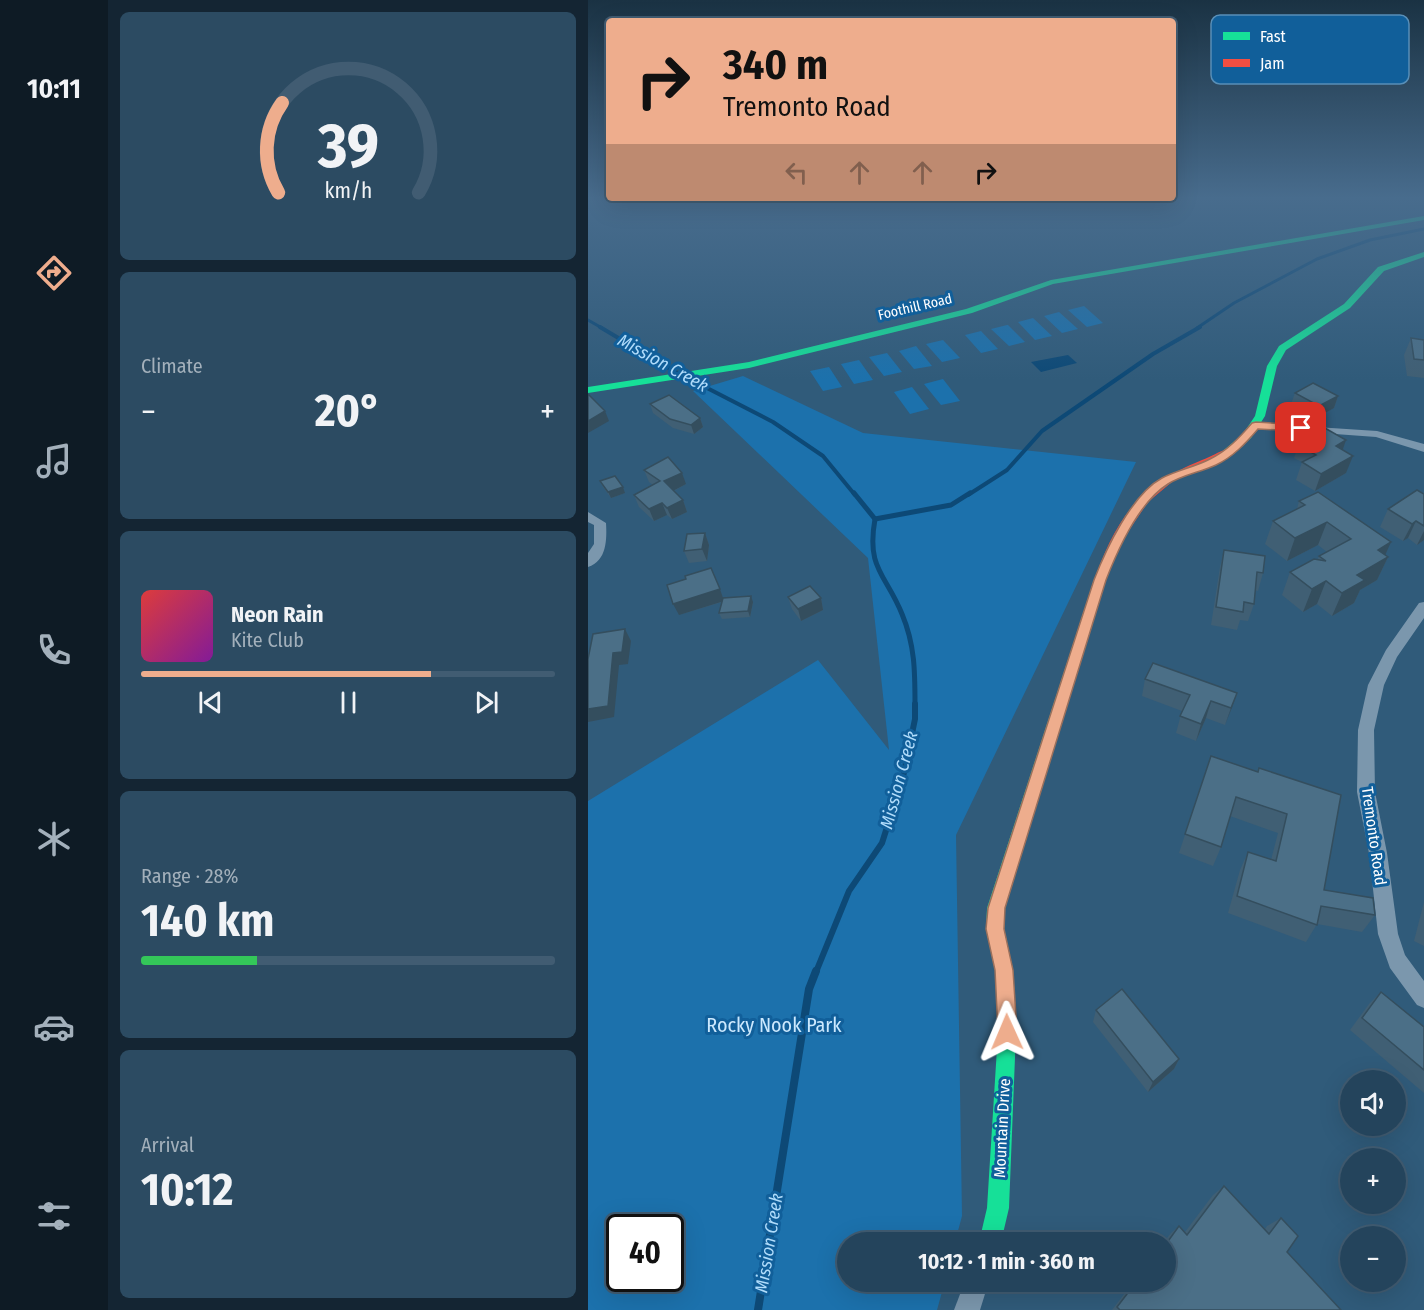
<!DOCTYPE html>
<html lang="en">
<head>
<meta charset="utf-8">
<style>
	body { margin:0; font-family:"Fira Sans Condensed",sans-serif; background:#2c4b62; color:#f1f3f6; height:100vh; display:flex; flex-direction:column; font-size:22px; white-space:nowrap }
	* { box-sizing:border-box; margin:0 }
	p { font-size:20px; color:#a3b0bb }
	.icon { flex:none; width:33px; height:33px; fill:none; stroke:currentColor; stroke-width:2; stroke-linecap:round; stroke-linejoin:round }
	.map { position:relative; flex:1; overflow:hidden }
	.sheet { display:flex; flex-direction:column; gap:12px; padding:12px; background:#142533; width:480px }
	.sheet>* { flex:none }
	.banner { position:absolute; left:18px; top:18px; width:570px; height:183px; border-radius:6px; box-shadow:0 6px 24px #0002,0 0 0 2px #415c72; background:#eead8d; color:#111; overflow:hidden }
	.fabs { position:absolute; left:752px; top:1070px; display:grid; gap:12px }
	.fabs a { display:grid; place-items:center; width:66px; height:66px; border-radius:50%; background:#24445c; box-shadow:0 6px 24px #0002,0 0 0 2px #415c72; font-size:30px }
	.speed { position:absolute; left:18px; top:1214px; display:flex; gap:12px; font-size:30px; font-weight:700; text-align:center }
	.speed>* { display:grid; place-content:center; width:78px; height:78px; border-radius:50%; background:#24445c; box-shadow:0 6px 24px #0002,0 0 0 2px #415c72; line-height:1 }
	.speed .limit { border:3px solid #111; border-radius:9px; background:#fff; color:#111 }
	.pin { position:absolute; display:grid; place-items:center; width:51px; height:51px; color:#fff; margin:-26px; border-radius:12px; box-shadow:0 3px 9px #0006 }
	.me { position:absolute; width:66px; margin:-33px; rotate:359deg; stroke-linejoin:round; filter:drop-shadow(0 0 4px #0008) }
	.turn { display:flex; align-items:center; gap:21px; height:126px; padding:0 18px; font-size:27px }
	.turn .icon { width:78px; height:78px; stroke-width:2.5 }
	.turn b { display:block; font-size:42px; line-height:51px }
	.lanes { display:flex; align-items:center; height:57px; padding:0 18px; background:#0003; justify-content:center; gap:30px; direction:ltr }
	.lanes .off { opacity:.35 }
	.big { font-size:45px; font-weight:700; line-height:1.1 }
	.sheet .card { flex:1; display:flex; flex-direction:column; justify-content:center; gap:9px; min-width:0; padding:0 21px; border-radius:9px; background:#2c4b62 }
	.sheet .dial { align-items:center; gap:0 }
	.dial svg { height:156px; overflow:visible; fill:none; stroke:#415c72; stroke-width:7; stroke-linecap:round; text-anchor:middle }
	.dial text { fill:#f1f3f6; stroke:none }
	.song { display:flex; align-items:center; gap:18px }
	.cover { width:72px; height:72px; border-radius:9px; background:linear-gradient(135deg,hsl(0 70% 55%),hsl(290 70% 35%)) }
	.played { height:6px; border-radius:3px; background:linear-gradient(90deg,#eead8d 70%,#415c72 70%) }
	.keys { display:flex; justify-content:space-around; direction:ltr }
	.heat { display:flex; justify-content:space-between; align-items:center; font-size:33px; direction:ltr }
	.charge { height:9px; border-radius:4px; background:linear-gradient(90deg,#34c759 28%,#415c72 0) }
	.trip { position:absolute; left:249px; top:1232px; width:339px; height:60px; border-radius:30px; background:#24445c; box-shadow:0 6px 24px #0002,0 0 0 2px #415c72; font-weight:700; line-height:60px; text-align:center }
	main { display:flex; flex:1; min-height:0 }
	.tabs { display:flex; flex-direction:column; width:108px; justify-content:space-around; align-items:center; background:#0e1b25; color:#a3b0bb }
	.tabs .icon { width:42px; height:42px }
	.tabs .on { color:#eead8d }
	.tabs b { font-size:27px; color:#f1f3f6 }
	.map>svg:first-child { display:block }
</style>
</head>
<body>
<main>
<nav class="tabs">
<b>10:11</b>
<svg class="icon on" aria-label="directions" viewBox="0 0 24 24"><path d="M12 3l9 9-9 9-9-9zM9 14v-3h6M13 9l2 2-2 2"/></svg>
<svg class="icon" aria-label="music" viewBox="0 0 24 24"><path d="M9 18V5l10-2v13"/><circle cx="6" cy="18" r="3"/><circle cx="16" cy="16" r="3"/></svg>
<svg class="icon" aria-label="phone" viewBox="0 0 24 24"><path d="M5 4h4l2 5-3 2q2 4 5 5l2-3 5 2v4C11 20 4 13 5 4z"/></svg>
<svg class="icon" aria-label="climate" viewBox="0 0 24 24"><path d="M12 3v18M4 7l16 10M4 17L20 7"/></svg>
<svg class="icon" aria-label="car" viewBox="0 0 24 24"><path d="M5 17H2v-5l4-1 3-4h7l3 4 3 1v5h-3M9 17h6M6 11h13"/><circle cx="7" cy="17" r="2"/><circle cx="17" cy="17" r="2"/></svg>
<svg class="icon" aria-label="filters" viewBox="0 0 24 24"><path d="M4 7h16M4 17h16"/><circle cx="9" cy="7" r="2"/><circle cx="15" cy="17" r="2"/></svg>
</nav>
<section class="sheet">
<div class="card dial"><svg viewBox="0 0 100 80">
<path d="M14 69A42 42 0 1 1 86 69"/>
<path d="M14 69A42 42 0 0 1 16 23" stroke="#eead8d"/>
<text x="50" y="56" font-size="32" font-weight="700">39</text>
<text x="50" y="72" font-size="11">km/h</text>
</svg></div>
<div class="card"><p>Climate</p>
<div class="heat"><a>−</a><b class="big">20°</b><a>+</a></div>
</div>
<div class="card">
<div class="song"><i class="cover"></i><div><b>Neon Rain</b><p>Kite Club</p></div></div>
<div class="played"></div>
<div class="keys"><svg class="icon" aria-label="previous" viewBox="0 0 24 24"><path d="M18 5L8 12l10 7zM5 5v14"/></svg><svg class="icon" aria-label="pause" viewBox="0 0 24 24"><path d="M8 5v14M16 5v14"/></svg><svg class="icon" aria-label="next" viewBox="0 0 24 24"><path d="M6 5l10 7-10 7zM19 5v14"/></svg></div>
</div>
<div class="card"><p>Range · 28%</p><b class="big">140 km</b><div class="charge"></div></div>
<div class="card"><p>Arrival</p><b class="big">10:12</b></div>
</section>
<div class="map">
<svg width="836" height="1310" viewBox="0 0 836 1310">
	<rect width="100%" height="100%" fill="#305b7a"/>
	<!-- green -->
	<g fill="#1c71ac" fill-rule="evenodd">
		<path d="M496,306L515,323L499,327L480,310Z"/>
		<path d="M471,312L490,329L474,333L456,316Z"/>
		<path d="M445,318L464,336L447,340L430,322Z"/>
		<path d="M419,325H420L437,342L421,346L403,329Z"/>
		<path d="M393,331L410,349L393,353L377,335Z"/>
		<path d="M355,340L372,358L354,362L338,344Z"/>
		<path d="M328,346L344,366L326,369L311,351Z"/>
		<path d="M299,353L314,372L296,376L281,357Z"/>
		<path d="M271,360L285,380L266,384L253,364Z"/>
		<path d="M241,367L254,387L235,391L222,371Z"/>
		<path d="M155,376L275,433L548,462L368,835L374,1216L367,1242H260V1281H357L349,1310H0V801L230,660L301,750L280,558L105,391ZM32,1227H82V1278H32Z"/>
		<path d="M355,379L372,401L353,405L336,384Z"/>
		<path d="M324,387L341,409L322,414L306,392Z"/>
	</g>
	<!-- water -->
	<path fill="#0d4976" d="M480,355L489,363L453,372L443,362Z"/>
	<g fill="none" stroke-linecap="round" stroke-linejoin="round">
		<!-- stream-far4 -->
		<g stroke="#0d4976" stroke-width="3">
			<path d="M0,320L14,328"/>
			<path d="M609,328L646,303L729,259L782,240L836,229"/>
		</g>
		<!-- stream-far3 -->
		<g stroke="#0d4976" stroke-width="4">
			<path d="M12,327L84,370L185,422L235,456L267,495"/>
			<path d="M380,495L419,470L454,431L565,354L612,327"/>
		</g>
		<!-- stream-far2 -->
		<g stroke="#0d4976" stroke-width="5">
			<path d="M266,493L287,519C278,569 298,574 314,614C327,645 327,672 327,705"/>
			<path d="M287,519L363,505L382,493"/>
		</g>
		<!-- stream-far1 -->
		<path stroke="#0d4976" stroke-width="6" d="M228,972L261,891L294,843L315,777L327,719V704"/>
		<!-- stream -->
		<path stroke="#0d4976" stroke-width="8" d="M170,1310L221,989L228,971"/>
		<!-- street -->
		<g fill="#7b97ad" fill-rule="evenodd">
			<path d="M668,423L789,431L836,444V452L788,437L664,428V424Z"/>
			<path d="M0,512L18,523C19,539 19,561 0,567V553L6,544V525L0,522Z"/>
			<path d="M836,602V618L809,657L796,685L786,730L787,792L799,853L810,934L817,955L836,981V1008L829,1005L802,968L790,934L781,853L769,792L770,730L780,685L798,650L831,603Z"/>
			<path d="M377,1281H401L392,1310H366Z"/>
		</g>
		<!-- fast -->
		<g fill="#16e098" fill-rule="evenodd">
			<path d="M836,216V220L465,284L384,313L161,368L0,393V387L161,362L378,309L463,280Z"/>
			<path d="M836,252V257L796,271L762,308L698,350L689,366L677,416L663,438L644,454H636V450L655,434L667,416L679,366L691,346L756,304L790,267Z"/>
			<path d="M509,585L515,589L417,908L416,929L425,970L428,1032L421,1208L413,1242H391L399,1208L410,1032L407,970L398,929L399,908L503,589Z"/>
		</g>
		<!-- jam -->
		<path fill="#f24e42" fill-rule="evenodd" d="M640,449L645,452L644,454L585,481L560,502L533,542L513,592H505L503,589C527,521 546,488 614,460C623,457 631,451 640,449Z"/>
	</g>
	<!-- wall -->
	<g fill="#405f74">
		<path d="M823,338L836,340V378L819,376L816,355Z"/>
		<path d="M707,393L750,396L746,408L728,418L703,404Z"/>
		<path d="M62,404L112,418L115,427L106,434L85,428L65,413Z"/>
		<path d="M712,440L755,450L758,473L727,491L708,480L714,462L706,458Z"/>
		<path d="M56,470L98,484L86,491L95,500L99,512L84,519L79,515L66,521L51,507L46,495L65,485L61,482Z"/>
		<path d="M12,481L37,493L23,498L15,487Z"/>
		<path d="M836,494V540L829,545L820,538L815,541L792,527L800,509Z"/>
		<path d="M711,501L800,557L789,580L772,590L766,603L744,616L729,604L715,612L694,595L702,572L730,559L731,556L739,552L730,545L699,561L677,544L685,521L709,509Z"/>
		<path d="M117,533L121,545L119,561L101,563L96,551Z"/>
		<path d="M636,550L675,573L670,591L667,590L666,604L660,621L652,620L649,630L623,625L632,567Z"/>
		<path d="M200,597L233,598L235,610L213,621L204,609Z"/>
		<path d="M135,598L165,602L162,617L134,619L131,613L134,602L91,615Z"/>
		<path d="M557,679L649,693L637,725L618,718L608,741L588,733L594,711L554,696Z"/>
		<path d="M623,756L669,772L671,768L753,795L736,890L787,915L774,932L729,924L718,942L640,913L652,870L660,852L683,860L690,833L642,816L633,847L625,866L591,853Z"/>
		<path d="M836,902V946L826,941Z"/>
		<path d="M793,992L836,1027V1093L762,1030L781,1004Z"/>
		<path d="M508,1010L591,1059L586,1069L560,1092L505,1022Z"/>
		<path d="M636,1186L677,1229L679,1226L693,1218L699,1252L753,1310H524L546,1281H578V1242H576L583,1233L591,1226L597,1232L625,1195Z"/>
	</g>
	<!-- shaded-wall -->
	<g fill="#344e5e">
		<path d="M750,396L746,408L728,418L731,406Z"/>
		<path d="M17,411L21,421L0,433V421Z"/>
		<path d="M112,418L115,427L106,434L103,425Z"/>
		<path d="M758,440L752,458L748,446Z"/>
		<path d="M765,456L758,473L727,491L733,474Z"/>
		<path d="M94,473L98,484L81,493L76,481Z"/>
		<path d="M35,487L37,493L23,498L20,492Z"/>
		<path d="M95,500L99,512L84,519L79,508Z"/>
		<path d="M74,503L79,515L66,521L61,509Z"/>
		<path d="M828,521L820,538L815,541L824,524Z"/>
		<path d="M739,522L730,545L699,561L707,538Z"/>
		<path d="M836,531V540L829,545Z"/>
		<path d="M117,533L121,545L119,561L114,549Z"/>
		<path d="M803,542L795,560L800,557L789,580L772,590L766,603L744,616L754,593L790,550Z"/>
		<path d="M738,581L729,604L715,612L724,589Z"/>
		<path d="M132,589L136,601L91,615L85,604Z"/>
		<path d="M163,596L165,602L162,617L160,611Z"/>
		<path d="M233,598L235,610L213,621L210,609Z"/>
		<path d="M37,629L43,641L40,664L31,665L26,717L0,722V709Z"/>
		<path d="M649,693L643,710L637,725L643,708Z"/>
		<path d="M623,701L618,718L608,741L613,724Z"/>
		<path d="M591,1059L586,1069L560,1092L565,1082Z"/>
	</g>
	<!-- building -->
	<g fill="#4b6f87" stroke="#344e5e" stroke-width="1.5">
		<path d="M823,338L836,340V360L826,359Z"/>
		<path d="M725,383L750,396L731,406L707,393Z"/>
		<path d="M0,394L17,411L0,421Z"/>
		<path d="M81,395L112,418L103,425L82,419L62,404Z"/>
		<path d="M735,427L758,440L748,446L765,456L733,474L714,462L728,455L721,451L726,448L712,440Z"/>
		<path d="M80,457L94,473L76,481L95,500L79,508L74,503L61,509L46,495L72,481L56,470Z"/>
		<path d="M27,476L35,487L20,492L12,481Z"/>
		<path d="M829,490L836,494V526L828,521L824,524L800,509Z"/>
		<path d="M730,492L803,542L790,550L800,557L769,575L777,580L754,593L738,581L724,589L702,572L726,559L738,561L731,556L763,539L739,522L707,538L685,521L717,505L711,501Z"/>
		<path d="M117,533L114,549L96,551L99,534Z"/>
		<path d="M636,550L677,556L675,573L669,572L666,604L656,602L655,612L628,607Z"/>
		<path d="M123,568L132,589L85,604L79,585L98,579L97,576Z"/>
		<path d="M222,586L233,598L210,609L200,597Z"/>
		<path d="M163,596L160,611L131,613L135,598Z"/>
		<path d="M37,629L34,652L25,653L20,706L0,709V659L5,634Z"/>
		<path d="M565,663L649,693L643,708L623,701L613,724L592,716L602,695L557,679Z"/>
		<path d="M623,756L670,772L671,768L753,795L736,890L785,898L787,915L733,906L729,925L649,896L660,852L688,861L699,814L648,797L633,847L597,834Z"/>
		<path d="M534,989L591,1059L565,1082L508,1010Z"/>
		<path d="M793,992L836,1027V1070L774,1018Z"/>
		<path d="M636,1186L681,1234L693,1218L710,1236L699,1252L753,1310H532L529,1307L549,1281H578V1244L591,1226L599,1235Z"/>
	</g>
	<!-- sky -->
	<linearGradient id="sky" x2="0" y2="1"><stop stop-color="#1a3243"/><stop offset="0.52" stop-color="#486c8d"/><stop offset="1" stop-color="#486c8d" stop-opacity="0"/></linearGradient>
	<rect width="836" height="380" fill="url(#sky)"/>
	<!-- route -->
	<path fill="#eead8d" stroke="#9b705c" stroke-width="1.5" d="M668,422L713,425L718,428L713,431L670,429C658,443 645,457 628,465C613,472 594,475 580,484C551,502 530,549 518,580L417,908L416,929L425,970L429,1032L426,1038L419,1041L413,1038L410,1032L407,970L398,929L400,908L506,580C518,549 544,494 574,478C589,470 607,467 622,459C639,451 652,437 664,423Z"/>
	<g text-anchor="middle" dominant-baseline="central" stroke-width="6" stroke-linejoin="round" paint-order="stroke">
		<!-- far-street labels -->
		<g font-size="14" fill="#fff" stroke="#115f9a">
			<text transform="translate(327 307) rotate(-13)">Foothill Road</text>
		</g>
		<!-- street labels -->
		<g font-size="16" fill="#fff" stroke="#115f9a">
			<text transform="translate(786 836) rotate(82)">Tremonto Road</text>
			<text transform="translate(414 1128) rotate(-87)">Mountain Drive</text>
		</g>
		<!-- water labels -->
		<g font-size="18" font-style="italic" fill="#b0dcfb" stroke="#115f9a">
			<text transform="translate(75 363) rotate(29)">Mission Creek</text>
			<text transform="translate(311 780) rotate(-75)">Mission Creek</text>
			<text transform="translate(181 1243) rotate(-81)">Mission Creek</text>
		</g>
		<!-- near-park labels -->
		<g font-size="20" fill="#cce9fe" stroke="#115f9a">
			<text x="186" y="1025">Rocky Nook Park</text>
		</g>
	</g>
	<!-- legend -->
	<rect x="623" y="15" width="198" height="69" rx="9" fill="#115f9a" stroke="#588fb8" stroke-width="1.5"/>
	<rect x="635" y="32" width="27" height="8" fill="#16e098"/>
	<rect x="635" y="59" width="27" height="8" fill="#f24e42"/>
	<g font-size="16" fill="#fff">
		<text x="672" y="42">Fast</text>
		<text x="672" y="69">Jam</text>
	</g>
</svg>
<div class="fabs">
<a><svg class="icon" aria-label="sound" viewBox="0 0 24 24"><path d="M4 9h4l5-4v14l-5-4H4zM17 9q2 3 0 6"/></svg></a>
<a>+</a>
<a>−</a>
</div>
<div class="speed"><div class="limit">40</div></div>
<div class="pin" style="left:713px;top:428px;background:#d93025"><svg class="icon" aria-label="arrive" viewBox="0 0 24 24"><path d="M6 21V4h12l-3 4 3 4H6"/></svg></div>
<svg class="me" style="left:419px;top:1032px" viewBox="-20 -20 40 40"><path d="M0-17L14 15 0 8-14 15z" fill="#eead8d" stroke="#fff" stroke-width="4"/></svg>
<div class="trip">10:12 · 1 min · 360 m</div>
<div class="banner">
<div class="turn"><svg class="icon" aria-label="right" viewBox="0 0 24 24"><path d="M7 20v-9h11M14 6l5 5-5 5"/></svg><div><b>340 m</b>Tremonto Road</div></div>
<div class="lanes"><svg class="icon off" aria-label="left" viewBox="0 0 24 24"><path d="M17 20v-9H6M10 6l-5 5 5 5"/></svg><svg class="icon off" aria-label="ahead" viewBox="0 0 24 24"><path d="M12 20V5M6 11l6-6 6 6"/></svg><svg class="icon off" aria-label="ahead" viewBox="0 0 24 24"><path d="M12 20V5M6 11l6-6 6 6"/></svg><svg class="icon" aria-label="right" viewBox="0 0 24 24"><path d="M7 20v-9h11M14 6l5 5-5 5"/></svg></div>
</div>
</div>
</main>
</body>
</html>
